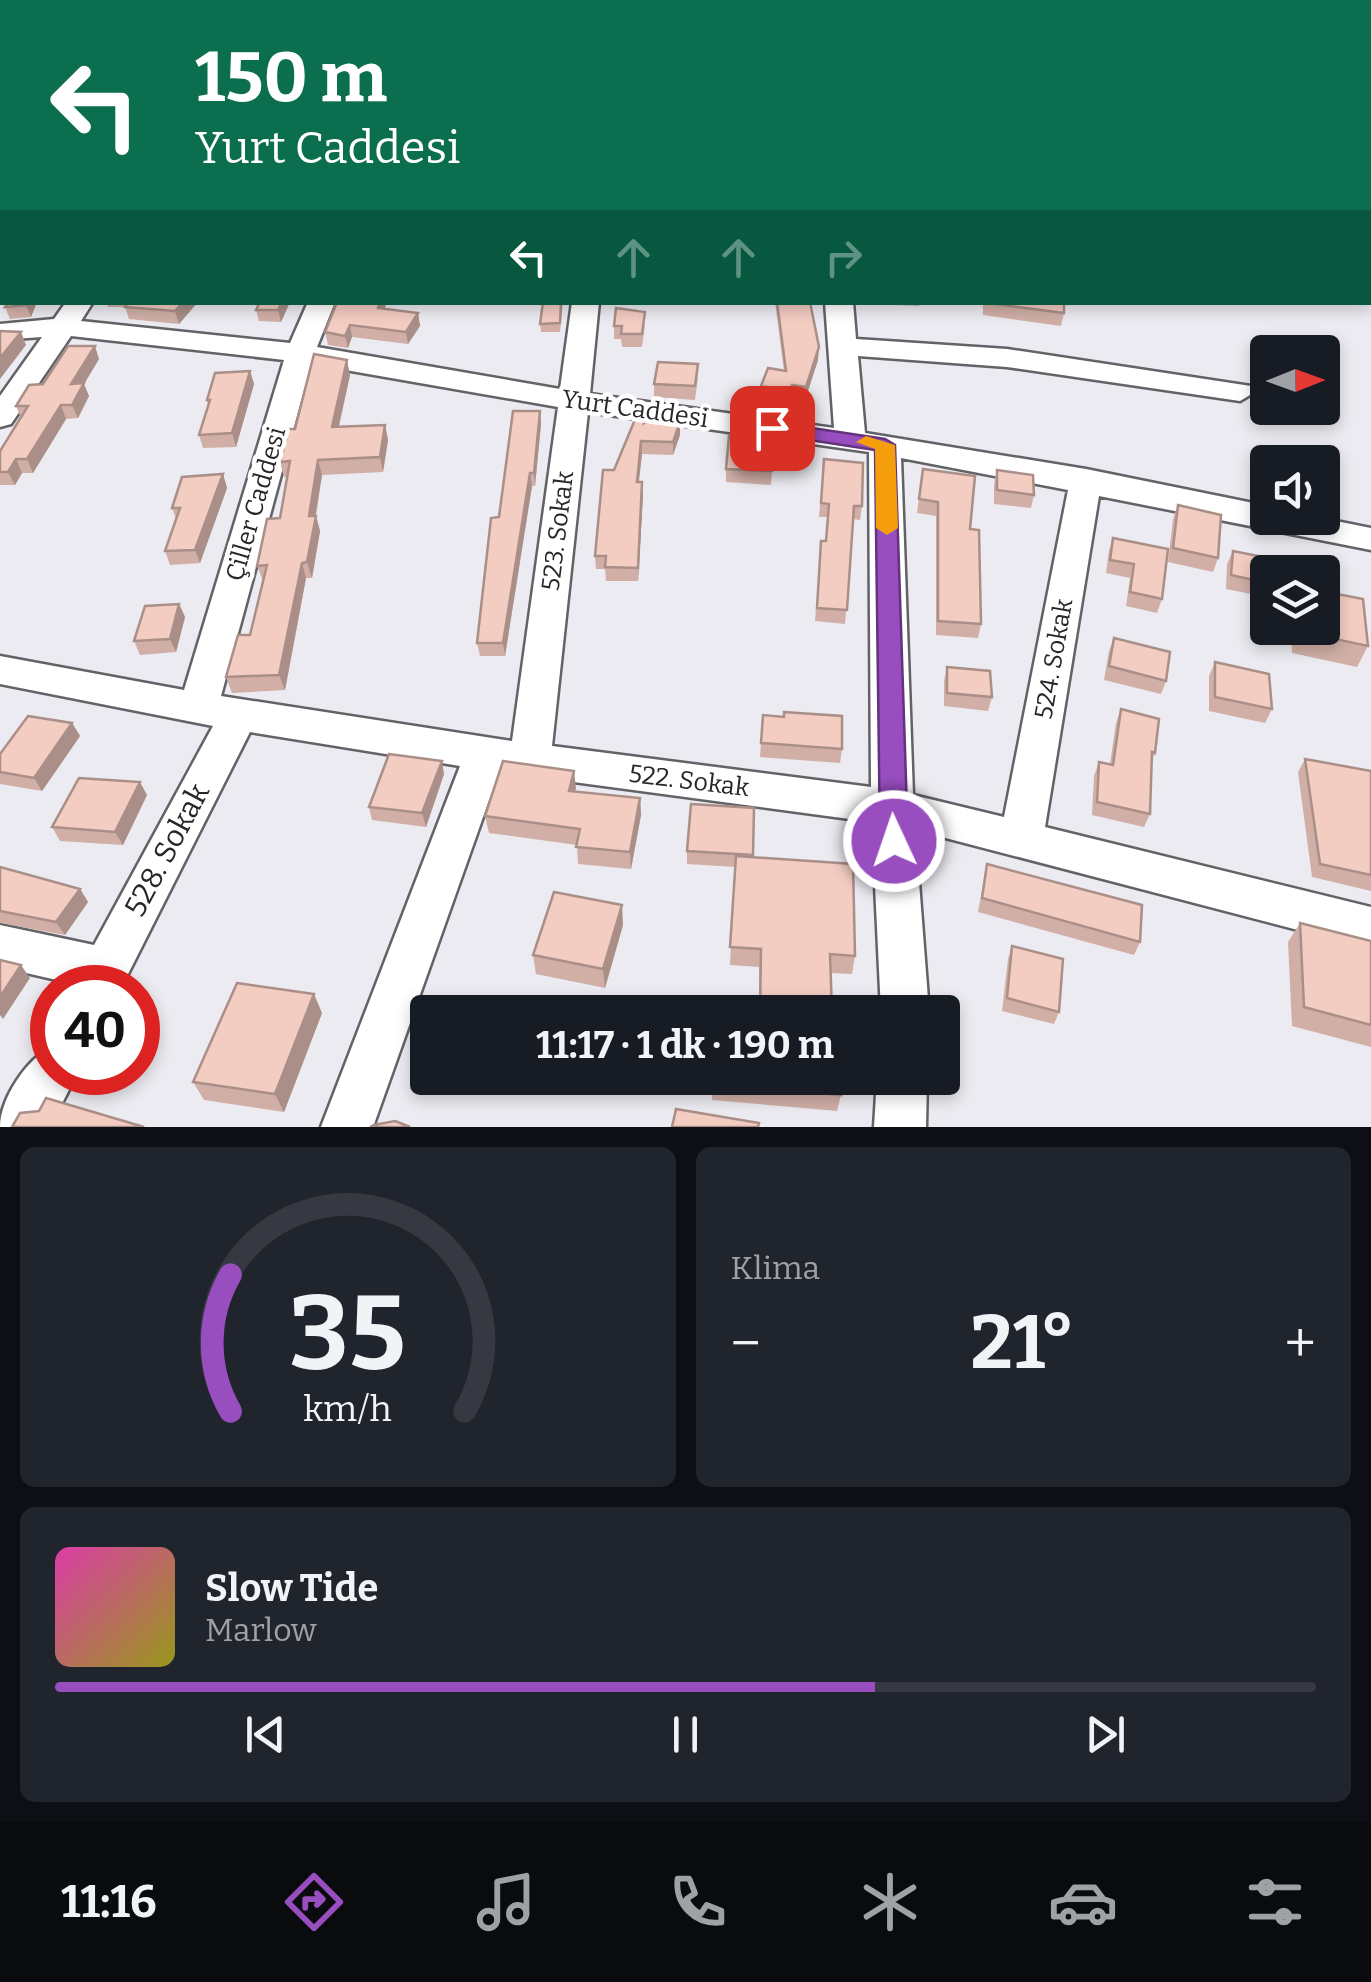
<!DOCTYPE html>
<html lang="tr">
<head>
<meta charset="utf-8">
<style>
	body { margin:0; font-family:Bitter,serif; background:#20242c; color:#f1f3f6; height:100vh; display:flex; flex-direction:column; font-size:38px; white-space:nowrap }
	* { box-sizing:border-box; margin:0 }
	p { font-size:32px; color:#9ea1a6 }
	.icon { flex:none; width:55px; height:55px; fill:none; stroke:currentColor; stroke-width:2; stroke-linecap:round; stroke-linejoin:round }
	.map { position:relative; height:1127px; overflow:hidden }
	.drawer { display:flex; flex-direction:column; gap:20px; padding:20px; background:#0d0f14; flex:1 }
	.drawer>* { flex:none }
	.hud { position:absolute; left:0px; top:0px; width:1372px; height:305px; box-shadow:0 5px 15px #0003; background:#0b6e4f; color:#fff; overflow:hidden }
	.needle { width:65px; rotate:89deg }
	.fabs { position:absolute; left:1250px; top:335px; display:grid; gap:20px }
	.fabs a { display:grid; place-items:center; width:90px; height:90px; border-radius:10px; background:#171b24; box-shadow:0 5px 15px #0003; font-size:50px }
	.speed { position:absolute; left:30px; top:965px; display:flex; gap:20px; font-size:50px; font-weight:700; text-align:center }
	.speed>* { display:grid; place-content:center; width:130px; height:130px; border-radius:50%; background:#171b24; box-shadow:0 5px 15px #0003; line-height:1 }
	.speed .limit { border:15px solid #d22; background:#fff; color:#111 }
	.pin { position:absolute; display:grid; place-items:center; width:85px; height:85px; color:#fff; margin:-42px; border-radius:20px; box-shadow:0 5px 15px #0006 }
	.me { position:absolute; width:110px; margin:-55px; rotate:357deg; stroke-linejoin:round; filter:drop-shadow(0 0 8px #0008) }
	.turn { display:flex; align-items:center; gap:35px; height:210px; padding:0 30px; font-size:45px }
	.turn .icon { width:130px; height:130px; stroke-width:2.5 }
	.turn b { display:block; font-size:70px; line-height:85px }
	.lanes { display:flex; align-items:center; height:95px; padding:0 30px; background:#0003; justify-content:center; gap:50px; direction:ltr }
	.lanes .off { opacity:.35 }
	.big { font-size:75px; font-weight:700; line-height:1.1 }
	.drawer .widget { flex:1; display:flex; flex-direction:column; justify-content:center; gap:15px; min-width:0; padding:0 35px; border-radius:15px; background:#20242c }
	.drawer .dial { align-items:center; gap:0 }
	.dial svg { height:260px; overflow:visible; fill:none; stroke:#363941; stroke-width:7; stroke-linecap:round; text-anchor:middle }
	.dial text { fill:#f1f3f6; stroke:none }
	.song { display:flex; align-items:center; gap:30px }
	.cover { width:120px; height:120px; border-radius:15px; background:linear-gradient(135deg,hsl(320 70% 55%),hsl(60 70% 35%)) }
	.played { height:10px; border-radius:5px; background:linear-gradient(90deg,#994ec0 65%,#363941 65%) }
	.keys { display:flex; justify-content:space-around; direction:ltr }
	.heat { display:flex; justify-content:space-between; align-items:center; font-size:55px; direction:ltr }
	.drawer .tiles { flex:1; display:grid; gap:20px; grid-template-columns:1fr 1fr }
	.widget:last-child { grid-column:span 2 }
	.trip { position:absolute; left:410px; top:995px; width:550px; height:100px; border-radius:10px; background:#171b24; box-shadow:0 5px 15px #0003; font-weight:700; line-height:100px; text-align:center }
	.dock { display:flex; height:160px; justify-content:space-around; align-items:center; background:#090b0e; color:#9ea1a6 }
	.dock .icon { width:70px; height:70px }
	.dock .selected { color:#994ec0 }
	.dock b { font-size:45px; color:#f1f3f6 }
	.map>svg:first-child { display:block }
</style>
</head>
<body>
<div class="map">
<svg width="1371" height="1127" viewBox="0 0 1371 1127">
	<rect width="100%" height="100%" fill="#ebebf1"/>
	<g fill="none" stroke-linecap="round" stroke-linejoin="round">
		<defs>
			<g id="minor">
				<rect x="610" y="0" width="18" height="2"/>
				<path d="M773,0H791L792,2H774Z"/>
				<path d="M898,0H916L917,2H899Z"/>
				<path d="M1007,0H1025L1026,2H1008Z"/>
				<path d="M0,34L2,35V47L0,46Z"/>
				<path d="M66,302H93L81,321L290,343L308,302H335L317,347L560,389L572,302H599L590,394L834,428L825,302H853L856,339L1007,349L1251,386L1255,392L1240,401L1007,367L858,356L865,433L1086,469L1268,506V518H1321L1371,528V550L1099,496L1045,827L1371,907V949L915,830L929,1012H881L872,822L499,772L373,1127H321L460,766L250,732L121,988H72L74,984L0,967V925L94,945L213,726L0,684V656L184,690L284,360L71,336L11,424L0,427V396L42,337L0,340V324L54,319ZM311,364L558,407L512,741L221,696ZM588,412L869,452L871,787L552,746ZM901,458L1068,490L1004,817L913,795Z"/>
				<path d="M52,1047V1072H78L50,1127H0C0,1099 27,1058 52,1047Z"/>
				<path d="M877,1078H927L926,1127H874Z"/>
			</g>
		</defs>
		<!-- minor casing -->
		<use href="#minor" stroke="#626267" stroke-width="5"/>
		<!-- minor -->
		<use href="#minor" fill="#fff" fill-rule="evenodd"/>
	</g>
	<!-- wall -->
	<g fill="#d1afa7">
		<path d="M0,0H82L79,2H0Z"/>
		<path d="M8,302H37L31,317L10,319L5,307Z"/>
		<path d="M106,302L197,303L179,324L129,319L125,307H108Z"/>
		<path d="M260,302H290L281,322L259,321L256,310Z"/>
		<path d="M543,302H563L560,332H541L540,324Z"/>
		<path d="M775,302H810L818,360L805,400L791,398L789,403L761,399V386L784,371Z"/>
		<path d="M893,302H919V306L894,305Z"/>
		<path d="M983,302H1064V313L1061,326L983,315Z"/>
		<path d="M385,309L418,313L420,326L408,344L352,337L348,348L328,345L325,332Z"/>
		<path d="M645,325L642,347H622L621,339H614V326Z"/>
		<path d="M99,359L84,384L89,396L78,418L66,419L33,473H22L15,485H0V451L21,418L16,406L43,384Z"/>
		<path d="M250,371L254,384L236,447L203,448L199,435L208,405L207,400Z"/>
		<path d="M350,375L339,427L385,425L388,440L383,472L322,475L316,516L320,531L312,578H306L285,690L232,693L226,677L250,635L263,581L257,566L280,518L287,477H284L280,462L295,429Z"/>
		<path d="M698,377L695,400L654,397V384Z"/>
		<path d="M540,411L541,424L535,486H532L505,656H480L477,643L499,517Z"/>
		<path d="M645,411V422L680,435L673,455L642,454L639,482L643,495L638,581H606L605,569H596L595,556L614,470Z"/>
		<path d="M774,438L771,485L726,482V469Z"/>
		<path d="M824,459L862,506L860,520L853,519L845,624L815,621L821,541H826L828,517H819Z"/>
		<path d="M923,469L970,529L981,624L978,638L936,635V516L917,513Z"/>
		<path d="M997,470L1034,495L1031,508L994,504V484Z"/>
		<path d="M223,474L227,488L200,563L170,565L165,551L176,519L172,508Z"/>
		<path d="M1178,505L1218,558L1213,572L1168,562L1173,519Z"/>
		<path d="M1113,538L1162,599L1157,613L1126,606L1130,578L1106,573L1109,551Z"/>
		<path d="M1233,551L1262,582L1256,595L1226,589L1227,564Z"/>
		<path d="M179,604L185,617L176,652L140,655L134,641Z"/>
		<path d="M1291,628H1322L1368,646L1357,667L1292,653Z"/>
		<path d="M1114,638L1166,681L1161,694L1104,680L1109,651Z"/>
		<path d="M1215,662L1272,709L1265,723L1209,711V676Z"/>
		<path d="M947,667L992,697L988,711L944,706V681Z"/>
		<path d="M1121,709L1155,753L1151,762L1150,814L1144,827L1092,815L1094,776L1099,762L1110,764L1116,723Z"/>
		<path d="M763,715L784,717L842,749L840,763L760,757Z"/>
		<path d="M72,723L80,736L42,791L0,784V754Z"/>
		<path d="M1305,759L1371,771V891L1312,877L1298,772Z"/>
		<path d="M574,771L575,791L640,798L641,815L631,869L578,864L577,845L489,833L485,816Z"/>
		<path d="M444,774L426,827L372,820L369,807Z"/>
		<path d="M147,795L123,845L60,841L52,827Z"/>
		<path d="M754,808L753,857L855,956L852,974L831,973L832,1012H759V967L730,965L735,867L687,864V851Z"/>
		<path d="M987,864L1140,942L1134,955L978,912Z"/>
		<path d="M0,867L80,889L88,902L65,935L0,923Z"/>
		<path d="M1300,923L1371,941V1047L1292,1026L1288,942Z"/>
		<path d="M623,925L605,988L536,974L533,955Z"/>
		<path d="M1012,946L1059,1012L1054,1024L1002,1011L1008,959Z"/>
		<path d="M322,1013L284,1112L204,1100L193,1082Z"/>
		<path d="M713,1078L841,1095L837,1111L712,1100Z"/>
	</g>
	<!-- shaded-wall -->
	<g fill="#aa8f88">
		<path d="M27,302H37L31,317L26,305Z"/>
		<path d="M183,302L197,303L179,324L175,311Z"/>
		<path d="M282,302H290L281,322L278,310Z"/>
		<path d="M380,302H387L380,321L378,308Z"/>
		<path d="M418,313L420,326L408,344L406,332Z"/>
		<path d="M350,325L352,337L348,348L345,336Z"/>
		<path d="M21,332L26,345L0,379V358Z"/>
		<path d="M95,346L99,359L84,384L89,396L78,418L72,405L71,384Z"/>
		<path d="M819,347L818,360L805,400L806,387Z"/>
		<path d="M347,360L350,375L335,442L332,427Z"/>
		<path d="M250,371L254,384L236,447L232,433Z"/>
		<path d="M61,405L66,419L33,473L27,459Z"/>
		<path d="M540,411L541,424L535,486L534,473Z"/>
		<path d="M680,422V435L673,455V442Z"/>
		<path d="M385,425L388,440L383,472L380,457Z"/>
		<path d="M641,441L642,454L637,495V482Z"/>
		<path d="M16,459L22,473L15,485L8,472Z"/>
		<path d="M318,460L322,475L314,524L316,516L320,531L312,578L307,562L309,516Z"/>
		<path d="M530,473L532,486L505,656L503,643Z"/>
		<path d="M223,474L227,488L200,563L195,550Z"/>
		<path d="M642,482L643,495L638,581V568Z"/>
		<path d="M302,563L306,578L285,690L279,675Z"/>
		<path d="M179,604L185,617L176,652L170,639Z"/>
		<path d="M72,723L80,736L42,791L34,778Z"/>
		<path d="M442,761L444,774L426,827L422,813Z"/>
		<path d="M574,771L576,788L571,808L569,791Z"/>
		<path d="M140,782L147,795L123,845L115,832Z"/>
		<path d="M640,798L641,815L631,869L630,852Z"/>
		<path d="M80,889L88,902L65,935L56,922Z"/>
		<path d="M622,905L623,925L605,988L603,969Z"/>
		<path d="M21,965L30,978L3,1019L0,1015V997Z"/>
		<path d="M314,994L322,1013L284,1112L275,1094Z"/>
	</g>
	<!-- building -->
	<g fill="#f3ccc2" stroke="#aa8f88" stroke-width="2.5">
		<path d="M109,0H127L125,2H108Z"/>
		<path d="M409,0H510L509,2H407Z"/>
		<path d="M580,0H593V2H607H579Z"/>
		<path d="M629,0H659V2H628Z"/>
		<path d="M854,0H889L890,2H855Z"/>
		<path d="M978,0H1000L1002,2H979Z"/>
		<path d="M8,302H27L26,305L5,307Z"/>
		<path d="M129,302H183L175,311L125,307Z"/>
		<path d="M260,302H282L278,310H256Z"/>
		<path d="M337,302H380L378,308L418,313L406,332L350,325L345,336L325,332Z"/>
		<path d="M543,302H561L560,323L540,324Z"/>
		<path d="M777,302H810L819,347L806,387L792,385L790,390L761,386L768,368L786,371Z"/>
		<path d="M1064,302V313L986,303V302Z"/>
		<path d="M616,308L645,312L642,334H621L622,326H614Z"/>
		<path d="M0,331L21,332L0,358Z"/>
		<path d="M68,346H95L71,384L84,383L72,405H61L27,459H16L8,472H0V451L28,406H16L29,385L43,384Z"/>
		<path d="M314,354L347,360L332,427L385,425L380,457L318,460L309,516H316L307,562L302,563L279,675L226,677L238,635H250L267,565L257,566L267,519L280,518L290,461L280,462L289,429H295Z"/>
		<path d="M658,362L698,364L695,386L654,384Z"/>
		<path d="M250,371L232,433L199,435L210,400H207L215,373Z"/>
		<path d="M639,410L645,411L644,423L650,418L680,422L673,442L641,441L637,482H642L638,568L605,567L606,556H595L603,470H614Z"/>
		<path d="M513,411H540L534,473H530L503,643H477L491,518L499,517Z"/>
		<path d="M729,436L774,438L772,471L726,469Z"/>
		<path d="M824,459L863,463L862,506H854L847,610L817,608L821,541H826L829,504L821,503Z"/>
		<path d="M923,469L975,476L970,529L979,530L981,624L938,621V502L919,499Z"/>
		<path d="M997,470L1033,475L1034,495L997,490Z"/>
		<path d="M223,474L195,550L165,551L180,508H172L182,477Z"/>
		<path d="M1178,505L1221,515L1218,558L1173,548Z"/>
		<path d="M1113,538L1168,549L1162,599L1130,592L1134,564L1110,560Z"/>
		<path d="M1233,551L1263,557L1262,582L1231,575Z"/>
		<path d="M1322,591L1363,599L1368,646L1302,632L1301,628H1322Z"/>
		<path d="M179,604L170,639L134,641L145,606Z"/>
		<path d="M1114,638L1170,652L1166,681L1109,666Z"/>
		<path d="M1215,662L1269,674L1272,709L1215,697Z"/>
		<path d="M947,667L990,671L992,697L947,693Z"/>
		<path d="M1121,709L1159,719L1155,753L1152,752L1150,814L1097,802L1099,762L1113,765Z"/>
		<path d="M784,712L842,716V749L761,743L763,715L784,717Z"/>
		<path d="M28,716L72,723L34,778L0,772V754Z"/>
		<path d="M389,754L442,761L422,813L369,807Z"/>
		<path d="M1305,759L1371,771V875L1320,864Z"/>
		<path d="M503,761L574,771L569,791L640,798L630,852L576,847L580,829L485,816Z"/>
		<path d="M79,778L140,782L115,832L52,827Z"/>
		<path d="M691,804L754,808L753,855L687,851Z"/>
		<path d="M736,856L853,864L855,956L830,954L832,1012H760L761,949L730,947Z"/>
		<path d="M987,864L1142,905L1140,942L982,898Z"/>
		<path d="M0,867L80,889L56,922L0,911Z"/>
		<path d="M554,892L622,905L603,969L533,955Z"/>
		<path d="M1300,923L1371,941V1025L1304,1007Z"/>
		<path d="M1012,946L1063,959L1059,1012L1007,998Z"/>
		<path d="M0,960L21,965L0,997Z"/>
		<path d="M237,983L314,994L275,1094L193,1082Z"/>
		<path d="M713,1078H840L841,1095L713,1083Z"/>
		<path d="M46,1098L144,1127H12L20,1113L39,1111Z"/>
		<path d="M676,1109L759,1123L758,1127H672Z"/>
		<path d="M395,1121L410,1127H370L374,1125Z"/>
	</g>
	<!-- route -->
	<path fill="#994ec0" stroke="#63337d" stroke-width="2.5" d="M772,422L885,439L895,445L908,841L904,849H884L880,841L875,450L764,433L761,428Z"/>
	<!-- slow -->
	<path fill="#f59e0b" d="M866,436L895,445L898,528L887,535L876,528L875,449L856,442Z"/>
	<g text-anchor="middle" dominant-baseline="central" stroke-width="9" stroke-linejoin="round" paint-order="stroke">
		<!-- street labels -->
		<g font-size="25" fill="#272729" stroke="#fff">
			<text transform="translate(635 409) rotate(8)">Yurt Caddesi</text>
			<text transform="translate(256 504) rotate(-74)">Çiller Caddesi</text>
			<text transform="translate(558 531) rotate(-83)">523. Sokak</text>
			<text transform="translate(1054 659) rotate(-80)">524. Sokak</text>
			<text transform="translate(689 781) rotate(7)">522. Sokak</text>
		</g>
		<!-- near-street labels -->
		<g font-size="30" fill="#272729" stroke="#fff">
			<text transform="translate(167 850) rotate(-62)">528. Sokak</text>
		</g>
	</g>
</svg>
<div class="fabs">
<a><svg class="needle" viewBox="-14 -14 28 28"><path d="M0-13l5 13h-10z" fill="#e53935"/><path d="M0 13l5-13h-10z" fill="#9ea1a6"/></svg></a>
<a><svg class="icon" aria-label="sound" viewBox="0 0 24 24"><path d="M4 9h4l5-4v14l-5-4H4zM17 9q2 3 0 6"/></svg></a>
<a><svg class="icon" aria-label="layers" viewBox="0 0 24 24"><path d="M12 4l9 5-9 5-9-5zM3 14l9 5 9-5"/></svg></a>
</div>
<div class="speed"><div class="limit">40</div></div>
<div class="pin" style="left:772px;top:428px;background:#d93025"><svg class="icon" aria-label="arrive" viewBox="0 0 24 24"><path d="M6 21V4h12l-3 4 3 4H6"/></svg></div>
<svg class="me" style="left:894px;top:841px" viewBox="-20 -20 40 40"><circle r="17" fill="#994ec0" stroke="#fff" stroke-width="3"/><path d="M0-11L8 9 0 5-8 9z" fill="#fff"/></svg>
<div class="trip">11:17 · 1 dk · 190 m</div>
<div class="hud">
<div class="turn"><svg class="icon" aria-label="left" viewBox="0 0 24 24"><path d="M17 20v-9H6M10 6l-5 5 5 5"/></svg><div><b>150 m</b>Yurt Caddesi</div></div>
<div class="lanes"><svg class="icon" aria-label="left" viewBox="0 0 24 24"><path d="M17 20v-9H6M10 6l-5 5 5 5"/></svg><svg class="icon off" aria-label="ahead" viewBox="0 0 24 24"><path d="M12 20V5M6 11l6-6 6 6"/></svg><svg class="icon off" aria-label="ahead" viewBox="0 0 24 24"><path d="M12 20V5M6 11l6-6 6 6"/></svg><svg class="icon off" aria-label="right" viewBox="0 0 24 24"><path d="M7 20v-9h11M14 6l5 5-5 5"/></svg></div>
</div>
</div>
<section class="drawer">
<div class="tiles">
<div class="widget dial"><svg viewBox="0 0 100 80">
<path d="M14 69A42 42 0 1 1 86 69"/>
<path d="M14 69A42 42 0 0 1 14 27" stroke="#994ec0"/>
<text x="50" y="56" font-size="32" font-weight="700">35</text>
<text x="50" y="72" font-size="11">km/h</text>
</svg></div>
<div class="widget"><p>Klima</p>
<div class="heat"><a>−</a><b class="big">21°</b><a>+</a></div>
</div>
<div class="widget">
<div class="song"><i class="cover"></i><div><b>Slow Tide</b><p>Marlow</p></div></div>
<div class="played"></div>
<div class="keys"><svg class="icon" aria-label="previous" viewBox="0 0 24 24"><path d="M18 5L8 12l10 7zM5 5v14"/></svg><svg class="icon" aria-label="pause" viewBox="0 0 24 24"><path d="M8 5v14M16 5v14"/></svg><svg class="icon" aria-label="next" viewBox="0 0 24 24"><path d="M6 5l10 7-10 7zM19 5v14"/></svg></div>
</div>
</div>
</section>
<nav class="dock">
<b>11:16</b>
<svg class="icon selected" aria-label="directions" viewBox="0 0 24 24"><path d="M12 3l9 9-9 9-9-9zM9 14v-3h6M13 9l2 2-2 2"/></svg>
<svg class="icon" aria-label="music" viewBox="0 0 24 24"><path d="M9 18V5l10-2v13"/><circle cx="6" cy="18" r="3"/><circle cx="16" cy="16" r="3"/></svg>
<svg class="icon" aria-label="phone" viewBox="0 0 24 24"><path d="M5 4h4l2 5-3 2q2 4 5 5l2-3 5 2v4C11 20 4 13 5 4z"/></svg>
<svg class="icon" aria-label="climate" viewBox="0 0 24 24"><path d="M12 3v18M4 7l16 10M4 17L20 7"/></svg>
<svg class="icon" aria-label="car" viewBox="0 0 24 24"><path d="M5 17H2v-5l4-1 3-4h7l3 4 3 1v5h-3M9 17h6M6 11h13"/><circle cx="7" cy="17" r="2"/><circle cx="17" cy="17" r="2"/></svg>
<svg class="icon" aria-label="filters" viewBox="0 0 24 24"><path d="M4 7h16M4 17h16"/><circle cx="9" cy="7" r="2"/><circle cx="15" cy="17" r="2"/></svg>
</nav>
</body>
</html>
